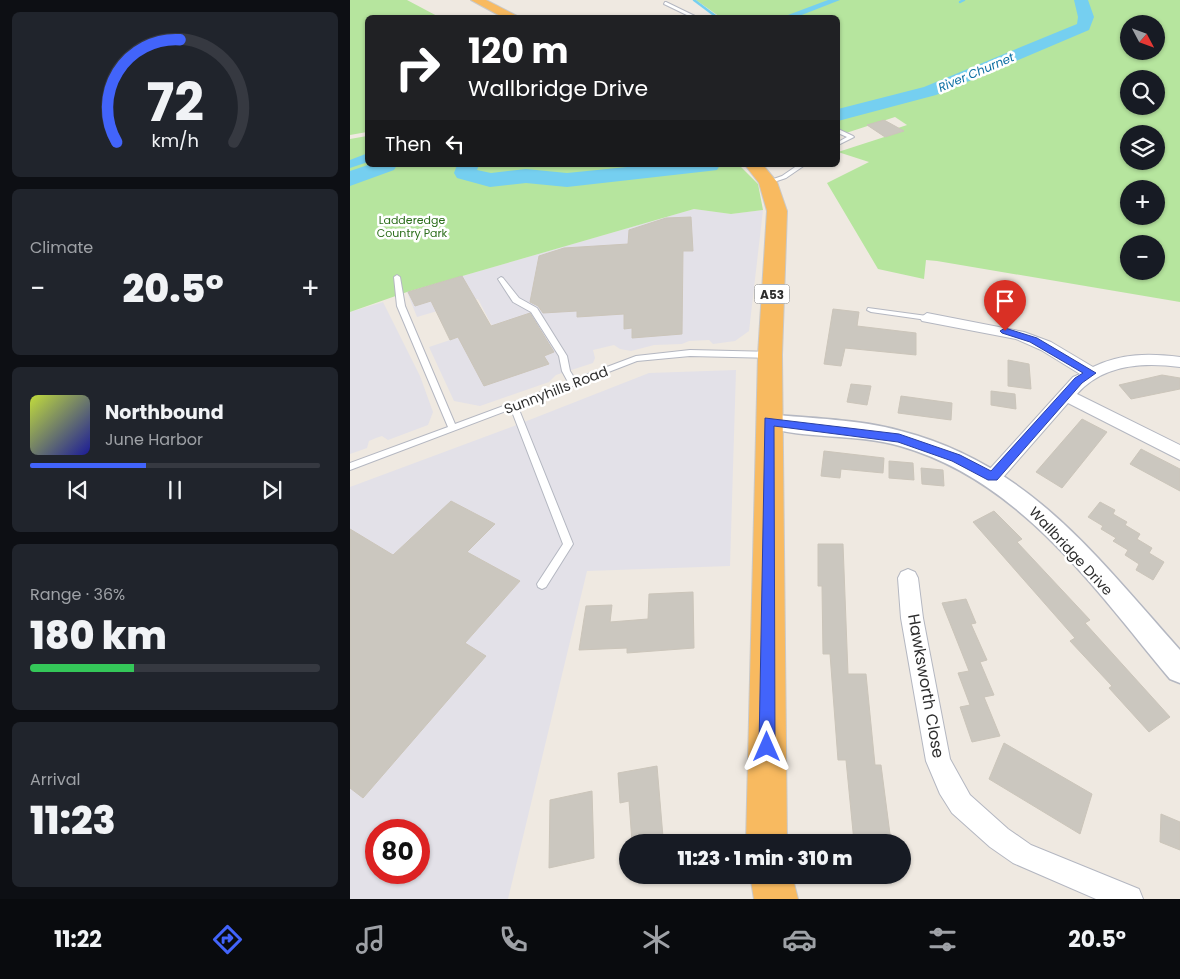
<!DOCTYPE html>
<html lang="en">
<head>
<meta charset="utf-8">
<style>
	body { margin:0; font-family:Poppins,sans-serif; background:#20242c; color:#f1f3f6; height:100vh; display:flex; flex-direction:column; font-size:19px; white-space:nowrap }
	* { box-sizing:border-box; margin:0 }
	p { font-size:16px; color:#9ea1a6 }
	.icon { flex:none; width:28px; height:28px; fill:none; stroke:currentColor; stroke-width:2; stroke-linecap:round; stroke-linejoin:round }
	.map { position:relative; flex:1; overflow:hidden }
	.sheet { display:flex; flex-direction:column; gap:12px; padding:12px; background:#0d0f14; width:350px }
	.sheet>* { flex:none }
	.top-card { position:absolute; left:15px; top:15px; width:475px; height:152px; border-radius:8px; box-shadow:0 1px 4px #0004; background:#202124; color:#fff; overflow:hidden }
	.needle { width:32px; rotate:131deg }
	.tools { position:absolute; left:770px; top:15px; display:grid; gap:10px }
	.tools a { display:grid; place-items:center; width:45px; height:45px; border-radius:50%; background:#171b24; box-shadow:0 1px 4px #0004; font-size:25px }
	.speed { position:absolute; left:15px; top:819px; display:flex; gap:10px; font-size:25px; font-weight:700; text-align:center }
	.speed>* { display:grid; place-content:center; width:65px; height:65px; border-radius:50%; background:#171b24; box-shadow:0 1px 4px #0004; line-height:1 }
	.speed .limit { border:8px solid #d22; background:#fff; color:#111 }
	.pin { position:absolute; display:grid; place-items:center; width:42px; height:42px; color:#fff; margin:-51px -21px; border-radius:50% 50% 50% 0; rotate:-45deg; box-shadow:0 0 5px #0007 }
	.pin .icon { rotate:45deg }
	.me { position:absolute; width:55px; margin:-28px; rotate:0deg; stroke-linejoin:round; filter:drop-shadow(0 0 4px #0008) }
	.turn { display:flex; align-items:center; gap:18px; height:105px; padding:0 20px; font-size:22px }
	.turn .icon { width:65px; height:65px; stroke-width:2.5 }
	.turn b { display:block; font-size:35px; line-height:42px }
	.then { display:flex; align-items:center; height:48px; padding:0 20px; background:#0003; gap:10px; font-size:19px }
	.big { font-size:38px; font-weight:800; line-height:1.1 }
	.sheet .widget { flex:1; display:flex; flex-direction:column; justify-content:center; gap:8px; min-width:0; padding:0 18px; border-radius:8px; background:#20242c }
	.sheet .dial { align-items:center; gap:0 }
	.dial svg { height:130px; overflow:visible; fill:none; stroke:#363941; stroke-width:7; stroke-linecap:round; text-anchor:middle }
	.dial text { fill:#f1f3f6; stroke:none }
	.song { display:flex; align-items:center; gap:15px }
	.cover { width:60px; height:60px; border-radius:8px; background:linear-gradient(135deg,hsl(70 70% 55%),hsl(240 70% 35%)) }
	.played { height:5px; border-radius:2px; background:linear-gradient(90deg,#4264fb 40%,#363941 40%) }
	.keys { display:flex; justify-content:space-around; direction:ltr }
	.heat { display:flex; justify-content:space-between; align-items:center; font-size:28px; direction:ltr }
	.charge { height:8px; border-radius:4px; background:linear-gradient(90deg,#34c759 36%,#363941 0) }
	.trip { position:absolute; left:269px; top:834px; width:292px; height:50px; border-radius:25px; background:#171b24; box-shadow:0 1px 4px #0004; font-weight:800; line-height:50px; text-align:center }
	.tab-bar { display:flex; height:80px; justify-content:space-around; align-items:center; background:#090b0e; color:#9ea1a6 }
	.tab-bar .icon { width:35px; height:35px }
	.tab-bar .active { color:#4264fb }
	.tab-bar b { font-size:22px; color:#f1f3f6 }
	main { display:flex; flex:1; min-height:0 }
	.map>svg:first-child { display:block }
</style>
</head>
<body>
<main>
<section class="sheet">
<div class="widget dial"><svg viewBox="0 0 100 80">
<path d="M14 69A42 42 0 1 1 86 69"/>
<path d="M14 69A42 42 0 0 1 53 6" stroke="#4264fb"/>
<text x="50" y="56" font-size="32" font-weight="700">72</text>
<text x="50" y="72" font-size="11">km/h</text>
</svg></div>
<div class="widget"><p>Climate</p>
<div class="heat"><a>−</a><b class="big">20.5°</b><a>+</a></div>
</div>
<div class="widget">
<div class="song"><i class="cover"></i><div><b>Northbound</b><p>June Harbor</p></div></div>
<div class="played"></div>
<div class="keys"><svg class="icon" aria-label="previous" viewBox="0 0 24 24"><path d="M18 5L8 12l10 7zM5 5v14"/></svg><svg class="icon" aria-label="pause" viewBox="0 0 24 24"><path d="M8 5v14M16 5v14"/></svg><svg class="icon" aria-label="next" viewBox="0 0 24 24"><path d="M6 5l10 7-10 7zM19 5v14"/></svg></div>
</div>
<div class="widget"><p>Range · 36%</p><b class="big">180 km</b><div class="charge"></div></div>
<div class="widget"><p>Arrival</p><b class="big">11:23</b></div>
</section>
<div class="map">
<svg width="830" height="899" viewBox="0 0 830 899">
	<rect width="100%" height="100%" fill="#efe9e1"/>
	<!-- industrial -->
	<g fill="#e3e1e8" fill-rule="evenodd">
		<path d="M344,209L381,214L413,210L399,331L385,341L363,344L359,340L339,341L332,344L304,345L281,351L270,349L264,345L243,350L245,358L243,363L206,375L199,382L130,406L104,401L79,347L142,326L128,299L67,317L57,292Z"/>
		<path d="M33,302L70,376L83,412L78,425L38,440L32,436L26,438L19,441L17,448L0,454V312Z"/>
		<path d="M386,370L380,566L237,571L158,899H0V487L164,426L299,373ZM26,830H69V872H26Z"/>
	</g>
	<!-- green -->
	<g fill="#b6e59e" fill-rule="evenodd">
		<path d="M0,0H57L89,17L18,18L17,132L0,135Z"/>
		<path d="M346,0H830V302L587,261L576,260L574,279L528,269L477,183L519,162L488,152L553,131L548,128L557,125L545,117L493,134L488,131V18L370,17ZM779,24H806V51H779ZM779,79H806V106H779ZM779,134H806V161H779ZM779,189H806V216H779ZM779,244H806V271H779Z"/>
		<path d="M17,136L18,165H389L408,184L413,210L381,214L344,209L57,292L0,312V139Z"/>
	</g>
	<g fill="none" stroke-linecap="round" stroke-linejoin="round">
		<!-- stream -->
		<g stroke="#75cff0" stroke-width="2.5">
			<path d="M344,0L368,18"/>
			<path d="M610,2L614,0"/>
		</g>
		<!-- canal -->
		<g fill="#75cff0" fill-rule="evenodd">
			<path d="M478,0H490L444,18H430Z"/>
			<path d="M18,153V162L0,168V160Z"/>
		</g>
		<!-- river -->
		<g fill="#75cff0" fill-rule="evenodd">
			<path d="M724,0H738L744,17L739,30L586,95L488,121V109L574,87L727,24L728,17Z"/>
			<path d="M18,165H47L44,170L0,186V171Z"/>
			<path d="M107,165H129L127,170L141,173L176,169L217,173L297,165H370L367,170L359,171L217,187L176,183L140,187L107,178L104,173Z"/>
		</g>
	</g>
	<!-- building -->
	<g fill="#cbc7bf" stroke="#cbc5ba">
		<path d="M534,120L554,131L535,137L517,125Z"/>
		<path d="M341,217L343,251H333L332,334L282,338V328L274,329V314L227,317V311L193,313L188,306L180,302L189,256L214,248L278,244L279,230L316,218Z"/>
		<path d="M112,276L141,326L180,313L204,352L194,356L199,364L134,386L108,337L100,340L81,301L65,306L58,292Z"/>
		<path d="M483,309L509,312L507,326L566,333V355L495,348L491,366L474,364Z"/>
		<path d="M658,360L679,364L681,389L658,386Z"/>
		<path d="M812,375L830,378V389L781,399L769,385Z"/>
		<path d="M501,384L521,386L517,405L497,402Z"/>
		<path d="M641,391L665,394L666,409L641,405Z"/>
		<path d="M551,396L602,403L601,420L548,413Z"/>
		<path d="M732,419L757,432L712,488L686,472Z"/>
		<path d="M791,449L830,469V491L780,464Z"/>
		<path d="M474,451L534,458L533,473L491,469L490,478L471,476Z"/>
		<path d="M539,461L563,463L564,480L539,478Z"/>
		<path d="M571,468L593,470L594,486L572,484Z"/>
		<path d="M101,501L145,524L117,552L170,581L115,643L136,656L13,798L0,788V529L43,555Z"/>
		<path d="M750,502L765,510L763,514L777,522L775,525L790,534L787,539L802,548L799,553L814,562L803,580L786,570L789,564L775,555L778,550L763,541L766,538L751,529L753,526L738,517Z"/>
		<path d="M644,511L672,539L667,542L740,620L735,623L820,717L799,732L759,688L762,686L720,641L725,638L623,522Z"/>
		<path d="M468,544H493L498,674H516L525,765H531L541,842H504L496,760H488L480,654H473L472,586H468Z"/>
		<path d="M343,592L344,648L277,653V648L229,650L236,606L262,605L260,622L298,619L299,594Z"/>
		<path d="M616,599L626,623L621,624L637,660L630,662L644,695L634,697L650,736L622,742L610,707L620,705L608,673L619,671L592,603Z"/>
		<path d="M654,743L742,794L730,834L639,779Z"/>
		<path d="M307,766L313,837L282,842L279,801L270,803L268,773Z"/>
		<path d="M242,791L244,858L199,868L200,800Z"/>
		<path d="M811,814L830,822V850L810,842Z"/>
	</g>
	<g fill="none" stroke-linecap="round" stroke-linejoin="round">
		<defs>
			<g id="service">
				<path d="M315,2H316L349,18H343L314,4Z"/>
				<path d="M488,129L503,136L504,137L488,145V142L497,137L488,133Z"/>
				<path d="M448,165H455L436,178L418,184L415,182L432,176Z"/>
				<path d="M47,275L50,277L55,306L105,424L218,382L212,371L209,356L181,312L163,302L148,279L151,277L153,278L169,298L187,308L217,356L220,371L225,379L286,356L340,350L419,352L423,355L419,358L340,356L287,361L168,407L223,544L196,587L192,589L188,587L187,584L213,544L161,409L0,470V463L98,427L47,306L44,277Z"/>
				<path d="M518,308L577,316L581,318L577,320L521,312L517,310Z"/>
			</g>
			<g id="minor">
				<path d="M577,313L674,332L701,342L743,367C771,353 800,353 830,357V367C794,362 753,364 727,394L830,445V460L718,403L649,482L643,484L637,482L634,477L637,472L723,377L730,374L691,350L666,339L572,321L570,318Z"/>
				<path d="M558,569L565,572L568,578L573,618L600,759L620,795L658,829L681,845L789,889L793,899H746L663,863L640,847L602,813L590,794L576,761L551,618L548,578L551,572Z"/>
			</g>
			<path id="tertiary" d="M419,414C462,419 509,419 551,431C679,464 746,556 830,650V683L820,679C744,588 670,480 550,446C505,433 456,440 412,426L409,421L412,416Z"/>
			<g id="trunk">
				<path d="M121,0H136L171,18H154Z"/>
				<path d="M395,165H413L427,182L437,211L432,355L437,842H396L408,355L417,211L409,183Z"/>
				<path d="M400,875H442L448,899H404Z"/>
			</g>
		</defs>
		<!-- service casing -->
		<use href="#service" stroke="#b4b7c1" stroke-width="2"/>
		<!-- minor casing -->
		<use href="#minor" stroke="#b4b7c1" stroke-width="2"/>
		<!-- tertiary casing -->
		<use href="#tertiary" stroke="#b4b7c1" stroke-width="3"/>
		<!-- trunk casing -->
		<use href="#trunk" stroke="#c9c9c9" stroke-width="2"/>
		<!-- service -->
		<use href="#service" fill="#fff" fill-rule="evenodd"/>
		<!-- minor -->
		<use href="#minor" fill="#fff" fill-rule="evenodd"/>
		<!-- tertiary -->
		<use href="#tertiary" fill="#fff" fill-rule="evenodd"/>
		<!-- trunk -->
		<use href="#trunk" fill="#f8ba60" fill-rule="evenodd"/>
	</g>
	<!-- route -->
	<path fill="#4264fb" stroke="#2b41a3" d="M655,328L687,338L746,373L732,383L647,480H638L602,461L548,442L424,426L425,747L423,752L417,755L412,752L409,747L415,418L549,434L610,455L641,471L725,378L733,373L680,342L652,333L650,331Z"/>
	<g text-anchor="middle" dominant-baseline="central" stroke-width="5" stroke-linejoin="round" paint-order="stroke">
		<!-- far-park labels -->
		<g font-size="11" fill="#2c6e1b" stroke="#fff">
			<text x="62" y="220">Ladderedge<tspan x="62" dy="13">Country Park</tspan></text>
		</g>
		<!-- far-water labels -->
		<g font-size="12" font-style="italic" fill="#0d6fa3" stroke="#fff">
			<text transform="translate(626 72) rotate(-23)">River Churnet</text>
		</g>
		<!-- shield labels -->
		<rect fill="#fff" stroke="#6d6d6d" stroke-width="1" x="404.5" y="284.5" width="35" height="19" rx="4"/>
		<g font-size="12" font-weight="bold" fill="#2e2e2e">
			<text x="422" y="294">A53</text>
		</g>
		<!-- street labels -->
		<g font-size="14" fill="#2e2e2e" stroke="#fff">
			<text transform="translate(206 390) rotate(-21)">Sunnyhills Road</text>
			<text transform="translate(721 551) rotate(47)">Wallbridge Drive</text>
		</g>
		<!-- near-street labels -->
		<g font-size="16" fill="#2e2e2e" stroke="#fff">
			<text transform="translate(576 686) rotate(80)">Hawksworth Close</text>
		</g>
	</g>
</svg>
<div class="tools">
<a><svg class="needle" viewBox="-14 -14 28 28"><path d="M0-13l5 13h-10z" fill="#e53935"/><path d="M0 13l5-13h-10z" fill="#9ea1a6"/></svg></a>
<a><svg class="icon" aria-label="search" viewBox="0 0 24 24"><circle cx="10" cy="10" r="6"/><path d="M15 15l6 6"/></svg></a>
<a><svg class="icon" aria-label="layers" viewBox="0 0 24 24"><path d="M12 4l9 5-9 5-9-5zM3 14l9 5 9-5"/></svg></a>
<a>+</a>
<a>−</a>
</div>
<div class="speed"><div class="limit">80</div></div>
<div class="pin" style="left:655px;top:331px;background:#d93025"><svg class="icon" aria-label="arrive" viewBox="0 0 24 24"><path d="M6 21V4h12l-3 4 3 4H6"/></svg></div>
<svg class="me" style="left:417px;top:747px" viewBox="-20 -20 40 40"><path d="M0-17L14 15 0 8-14 15z" fill="#4264fb" stroke="#fff" stroke-width="4"/></svg>
<div class="trip">11:23 · 1 min · 310 m</div>
<div class="top-card">
<div class="turn"><svg class="icon" aria-label="right" viewBox="0 0 24 24"><path d="M7 20v-9h11M14 6l5 5-5 5"/></svg><div><b>120 m</b>Wallbridge Drive</div></div>
<div class="then">Then<svg class="icon" aria-label="left" viewBox="0 0 24 24"><path d="M17 20v-9H6M10 6l-5 5 5 5"/></svg></div>
</div>
</div>
</main>
<nav class="tab-bar">
<b>11:22</b>
<svg class="icon active" aria-label="directions" viewBox="0 0 24 24"><path d="M12 3l9 9-9 9-9-9zM9 14v-3h6M13 9l2 2-2 2"/></svg>
<svg class="icon" aria-label="music" viewBox="0 0 24 24"><path d="M9 18V5l10-2v13"/><circle cx="6" cy="18" r="3"/><circle cx="16" cy="16" r="3"/></svg>
<svg class="icon" aria-label="phone" viewBox="0 0 24 24"><path d="M5 4h4l2 5-3 2q2 4 5 5l2-3 5 2v4C11 20 4 13 5 4z"/></svg>
<svg class="icon" aria-label="climate" viewBox="0 0 24 24"><path d="M12 3v18M4 7l16 10M4 17L20 7"/></svg>
<svg class="icon" aria-label="car" viewBox="0 0 24 24"><path d="M5 17H2v-5l4-1 3-4h7l3 4 3 1v5h-3M9 17h6M6 11h13"/><circle cx="7" cy="17" r="2"/><circle cx="17" cy="17" r="2"/></svg>
<svg class="icon" aria-label="filters" viewBox="0 0 24 24"><path d="M4 7h16M4 17h16"/><circle cx="9" cy="7" r="2"/><circle cx="15" cy="17" r="2"/></svg>
<b>20.5°</b>
</nav>
</body>
</html>
